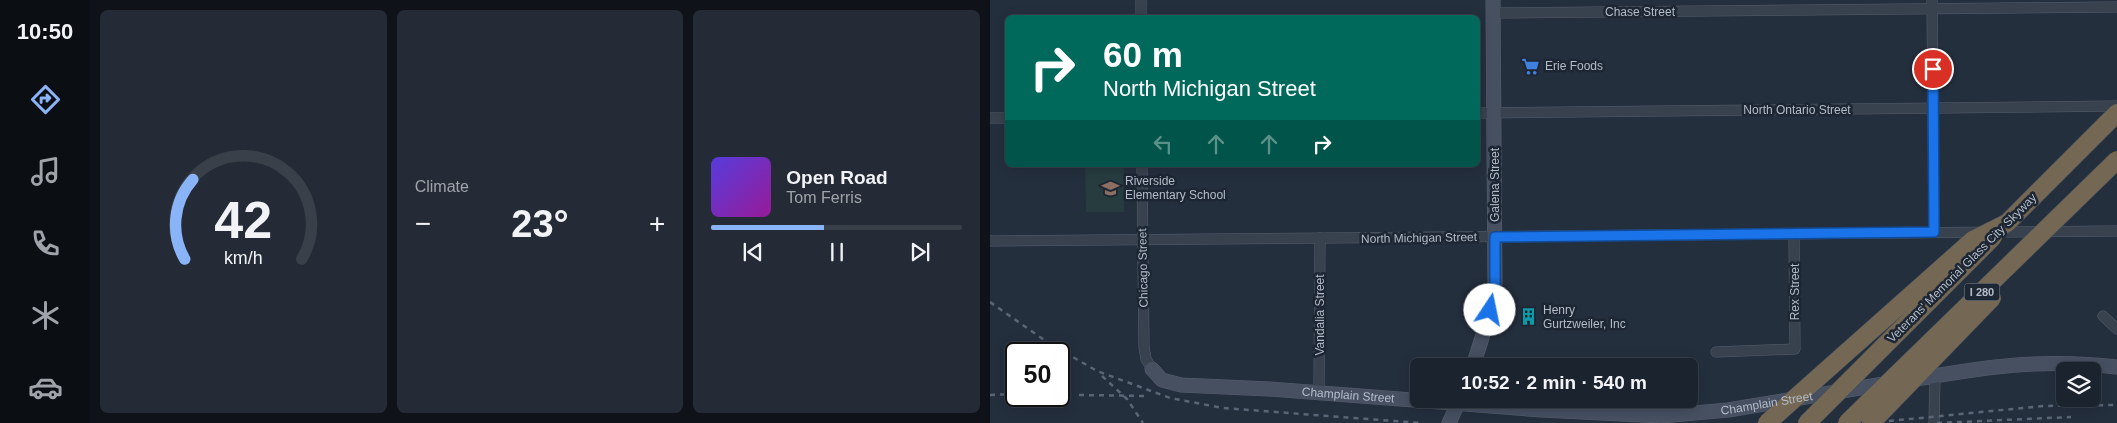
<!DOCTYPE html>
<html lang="en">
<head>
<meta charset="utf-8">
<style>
	body { margin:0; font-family:Arial,sans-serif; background:#242b36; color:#f1f3f6; height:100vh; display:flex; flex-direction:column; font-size:19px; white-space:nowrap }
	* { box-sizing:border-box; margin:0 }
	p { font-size:16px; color:#a0a4aa }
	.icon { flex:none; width:28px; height:28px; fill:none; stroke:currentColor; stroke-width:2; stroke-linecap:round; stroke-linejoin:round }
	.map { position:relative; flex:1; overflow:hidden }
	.drawer { display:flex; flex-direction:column; gap:10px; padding:10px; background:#0f1319; width:900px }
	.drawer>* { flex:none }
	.guide { position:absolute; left:15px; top:15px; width:475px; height:152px; border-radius:8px; box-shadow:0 2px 12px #0003,0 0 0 1px #39404a; background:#00695c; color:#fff; overflow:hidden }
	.tools { position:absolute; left:1066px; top:362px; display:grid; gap:10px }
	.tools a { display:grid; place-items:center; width:45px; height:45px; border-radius:8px; background:#1b232e; box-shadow:0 2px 12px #0003,0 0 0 1px #39404a; font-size:25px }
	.speed { position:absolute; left:15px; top:342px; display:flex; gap:10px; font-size:25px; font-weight:700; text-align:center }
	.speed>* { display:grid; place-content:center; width:65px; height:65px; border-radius:50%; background:#1b232e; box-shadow:0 2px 12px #0003,0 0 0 1px #39404a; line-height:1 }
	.speed .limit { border:2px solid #111; border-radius:8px; background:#fff; color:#111 }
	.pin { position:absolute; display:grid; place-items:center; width:42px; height:42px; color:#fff; margin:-21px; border:2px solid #fff; border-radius:50%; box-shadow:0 1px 5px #0007 }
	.me { position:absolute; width:55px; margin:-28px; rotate:11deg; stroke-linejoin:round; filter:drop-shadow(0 0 4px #0008) }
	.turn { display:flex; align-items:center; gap:18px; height:105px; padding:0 15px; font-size:22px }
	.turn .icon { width:65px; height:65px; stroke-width:2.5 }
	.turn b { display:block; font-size:35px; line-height:42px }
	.lanes { display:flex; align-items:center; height:48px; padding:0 15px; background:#0003; justify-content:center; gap:25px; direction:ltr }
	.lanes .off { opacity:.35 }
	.big { font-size:38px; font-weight:700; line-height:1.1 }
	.drawer .tile { flex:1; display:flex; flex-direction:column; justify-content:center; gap:8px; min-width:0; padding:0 18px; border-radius:8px; background:#242b36 }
	.drawer .dial { align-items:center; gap:0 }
	.dial svg { height:130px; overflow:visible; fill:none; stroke:#39404a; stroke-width:7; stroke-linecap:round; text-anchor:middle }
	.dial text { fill:#f1f3f6; stroke:none }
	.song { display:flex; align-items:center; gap:15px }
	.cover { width:60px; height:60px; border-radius:8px; background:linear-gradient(135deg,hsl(250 70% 55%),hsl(300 70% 35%)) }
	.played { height:5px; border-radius:2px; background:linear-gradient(90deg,#8ab4f8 45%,#39404a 45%) }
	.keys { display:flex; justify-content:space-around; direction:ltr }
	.heat { display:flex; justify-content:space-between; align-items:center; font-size:28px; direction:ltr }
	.drawer .tiles { flex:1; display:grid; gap:10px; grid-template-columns:repeat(3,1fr) }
	.trip { position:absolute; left:420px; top:358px; width:288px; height:50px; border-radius:8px; background:#1b232e; box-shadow:0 2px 12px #0003,0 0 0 1px #39404a; font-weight:700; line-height:50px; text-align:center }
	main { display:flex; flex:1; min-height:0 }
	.tabs { display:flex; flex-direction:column; width:90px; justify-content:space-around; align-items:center; background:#0b0e12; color:#a0a4aa }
	.tabs .icon { width:35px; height:35px }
	.tabs .active { color:#8ab4f8 }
	.tabs b { font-size:22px; color:#f1f3f6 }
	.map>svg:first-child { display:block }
</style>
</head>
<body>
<main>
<nav class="tabs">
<b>10:50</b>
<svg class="icon active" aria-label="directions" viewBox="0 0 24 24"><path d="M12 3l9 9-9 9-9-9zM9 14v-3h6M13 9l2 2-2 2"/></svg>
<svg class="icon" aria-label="music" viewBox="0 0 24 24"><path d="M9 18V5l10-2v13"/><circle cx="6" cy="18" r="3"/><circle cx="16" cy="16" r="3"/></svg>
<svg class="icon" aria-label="phone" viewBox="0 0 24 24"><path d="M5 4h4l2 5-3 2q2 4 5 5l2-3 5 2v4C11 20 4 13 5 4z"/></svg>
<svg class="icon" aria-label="climate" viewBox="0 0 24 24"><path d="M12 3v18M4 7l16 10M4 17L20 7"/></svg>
<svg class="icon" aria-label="car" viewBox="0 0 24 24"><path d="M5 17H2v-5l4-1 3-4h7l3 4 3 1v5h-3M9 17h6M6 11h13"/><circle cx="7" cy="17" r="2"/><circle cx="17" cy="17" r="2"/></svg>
</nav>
<section class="drawer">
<div class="tiles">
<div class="tile dial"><svg viewBox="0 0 100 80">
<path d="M14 69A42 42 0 1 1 86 69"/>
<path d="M14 69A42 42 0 0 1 19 20" stroke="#8ab4f8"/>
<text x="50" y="56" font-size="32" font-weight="700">42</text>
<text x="50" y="72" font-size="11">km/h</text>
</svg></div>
<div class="tile"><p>Climate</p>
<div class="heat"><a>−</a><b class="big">23°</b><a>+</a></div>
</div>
<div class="tile">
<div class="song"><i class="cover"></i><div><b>Open Road</b><p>Tom Ferris</p></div></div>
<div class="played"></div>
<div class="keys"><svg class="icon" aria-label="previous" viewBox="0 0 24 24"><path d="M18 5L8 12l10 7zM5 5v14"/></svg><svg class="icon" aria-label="pause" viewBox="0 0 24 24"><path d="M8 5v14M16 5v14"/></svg><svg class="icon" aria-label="next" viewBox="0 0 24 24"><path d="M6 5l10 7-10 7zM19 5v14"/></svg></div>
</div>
</div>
</section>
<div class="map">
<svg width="1127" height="423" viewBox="0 0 1127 423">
	<rect width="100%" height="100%" fill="#242f3e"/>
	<!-- green -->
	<path fill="#263c3f" d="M95,165H134V212H96Z"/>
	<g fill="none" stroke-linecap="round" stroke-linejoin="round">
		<defs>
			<g id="street">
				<path d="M151,0V18"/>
				<path d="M942,0L944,231"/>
				<path d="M503,13L1127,7"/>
				<path d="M488,113L1127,106"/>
				<path d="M0,118H18"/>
				<path d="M152,165L154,347L156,359L162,369"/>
				<path d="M0,241L1127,231"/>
				<path d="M1113,316L1127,329"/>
				<path d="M726,352L805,349L804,235"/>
				<path d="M329,392L330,238"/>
				<path d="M944,423L945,376"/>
			</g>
			<g id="secondary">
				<path d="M483,366L497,322L505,284L503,0"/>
				<path id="s1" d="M162,369L172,380L191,385L279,389L552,410L671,416L738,410L900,383"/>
				<path d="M921,380C994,367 1053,358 1127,367"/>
				<path d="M459,423L470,399"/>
			</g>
			<path id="highway" d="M1017,223L1127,113"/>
		</defs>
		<!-- street casing -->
		<use href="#street" stroke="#565f6c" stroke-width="11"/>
		<!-- secondary casing -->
		<use href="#secondary" stroke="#565f6c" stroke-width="15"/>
		<!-- highway casing -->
		<use href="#highway" stroke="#434c59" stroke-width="19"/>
		<!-- street -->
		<use href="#street" stroke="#38414e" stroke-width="10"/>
		<!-- secondary -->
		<use href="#secondary" stroke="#465061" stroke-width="14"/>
		<!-- highway -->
		<use href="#highway" stroke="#746855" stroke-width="18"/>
		<!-- rail -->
		<g stroke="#5a6575" stroke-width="2.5" stroke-dasharray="5 5" stroke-linecap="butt">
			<path d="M0,302L57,342L107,371L180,398L233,408L430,423"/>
			<path d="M112,376L137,399L153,423"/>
			<path d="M0,395L26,394"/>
			<path d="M89,395L157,396"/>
			<path d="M879,423L1053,406L1127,405"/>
			<path d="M947,423L1081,417"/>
		</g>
		<defs>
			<g id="highway-bridge">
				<path d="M777,423L983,240L1017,223"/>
				<path d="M817,423L1003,237"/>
				<path d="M857,423L1127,160"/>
				<path d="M881,423L1002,298"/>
			</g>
		</defs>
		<!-- highway-bridge casing -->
		<use href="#highway-bridge" stroke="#434c59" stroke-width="19" stroke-linecap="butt"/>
		<!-- highway-bridge -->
		<use href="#highway-bridge" stroke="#746855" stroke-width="18"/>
	</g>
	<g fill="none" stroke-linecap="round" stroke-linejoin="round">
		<defs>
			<path id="route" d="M500,310L505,284V237L944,232L943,69"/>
		</defs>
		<!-- route casing -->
		<use href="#route" stroke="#114b97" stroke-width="12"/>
		<!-- route -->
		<use href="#route" stroke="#1a73e8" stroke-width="9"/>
	</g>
	<!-- icons -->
	<defs>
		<symbol id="supermarket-bare" viewBox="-9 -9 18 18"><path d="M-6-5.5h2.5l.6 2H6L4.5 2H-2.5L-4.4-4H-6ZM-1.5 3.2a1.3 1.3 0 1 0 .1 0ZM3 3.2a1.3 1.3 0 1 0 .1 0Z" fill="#3f7fe0" stroke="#1d2633" stroke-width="2.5" paint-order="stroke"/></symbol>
		<symbol id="school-bare" viewBox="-9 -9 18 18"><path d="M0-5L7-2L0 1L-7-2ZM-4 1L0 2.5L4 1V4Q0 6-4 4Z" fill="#8d6e63" stroke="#1d2633" stroke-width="2.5" paint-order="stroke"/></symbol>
		<symbol id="building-bare" viewBox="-9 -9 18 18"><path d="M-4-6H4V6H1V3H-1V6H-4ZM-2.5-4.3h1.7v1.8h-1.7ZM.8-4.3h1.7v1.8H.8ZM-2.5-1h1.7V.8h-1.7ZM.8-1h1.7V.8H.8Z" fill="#0f9aa8" stroke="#1d2633" stroke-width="2.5" paint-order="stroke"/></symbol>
	</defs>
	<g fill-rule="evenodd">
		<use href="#supermarket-bare" x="528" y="54" width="25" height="25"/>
		<use href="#school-bare" x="108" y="176" width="25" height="25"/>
		<use href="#building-bare" x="526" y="304" width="25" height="25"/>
	</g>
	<g text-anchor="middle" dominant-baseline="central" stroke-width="5" stroke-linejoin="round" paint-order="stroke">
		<!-- shield labels -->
		<rect fill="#1d2633" stroke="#878f9c" stroke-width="1" x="974.5" y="283.5" width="35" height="17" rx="4"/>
		<g font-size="11" font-weight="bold" fill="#b4bcc9">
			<text x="992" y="292">I 280</text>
		</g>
		<!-- street labels -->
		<g font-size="12" fill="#b4bcc9" stroke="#1d2633">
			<text x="650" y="12">Chase Street</text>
			<text x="807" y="110">North Ontario Street</text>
			<text transform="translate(505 185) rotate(-90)">Galena Street</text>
			<text transform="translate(429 238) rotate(-1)">North Michigan Street</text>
			<text transform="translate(153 268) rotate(-91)">Chicago Street</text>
			<text transform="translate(972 268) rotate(-45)">Veterans' Memorial Glass City Skyway</text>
			<text transform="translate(805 292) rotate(-90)">Rex Street</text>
			<text transform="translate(330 315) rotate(-90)">Vandalia Street</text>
			<text stroke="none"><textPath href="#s1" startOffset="202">Champlain Street</textPath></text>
			<text stroke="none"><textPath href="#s1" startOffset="622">Champlain Street</textPath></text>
		</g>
		<!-- poi labels -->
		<g font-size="12" fill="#b4bcc9" stroke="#1d2633" text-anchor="start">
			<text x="555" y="66">Erie Foods</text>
			<text x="135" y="181">Riverside<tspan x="135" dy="14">Elementary School</tspan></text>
			<text x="553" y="310">Henry<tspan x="553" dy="14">Gurtzweiler, Inc</tspan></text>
		</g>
	</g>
</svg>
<div class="tools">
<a><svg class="icon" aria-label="layers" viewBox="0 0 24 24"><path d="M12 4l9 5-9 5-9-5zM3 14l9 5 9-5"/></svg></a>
</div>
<div class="speed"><div class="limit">50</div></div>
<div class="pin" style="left:943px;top:69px;background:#d93025"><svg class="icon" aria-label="arrive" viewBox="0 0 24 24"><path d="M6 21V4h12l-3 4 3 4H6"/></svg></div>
<svg class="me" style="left:500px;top:310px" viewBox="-20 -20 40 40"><circle r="19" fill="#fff"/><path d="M0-13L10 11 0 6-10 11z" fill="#1a73e8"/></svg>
<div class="trip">10:52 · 2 min · 540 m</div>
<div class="guide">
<div class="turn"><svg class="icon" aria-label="right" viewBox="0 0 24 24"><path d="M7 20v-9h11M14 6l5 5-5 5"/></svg><div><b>60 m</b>North Michigan Street</div></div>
<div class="lanes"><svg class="icon off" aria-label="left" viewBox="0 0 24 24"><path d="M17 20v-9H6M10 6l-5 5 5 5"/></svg><svg class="icon off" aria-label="ahead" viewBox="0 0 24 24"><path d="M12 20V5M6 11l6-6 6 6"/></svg><svg class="icon off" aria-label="ahead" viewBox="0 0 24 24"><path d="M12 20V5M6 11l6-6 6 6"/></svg><svg class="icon" aria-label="right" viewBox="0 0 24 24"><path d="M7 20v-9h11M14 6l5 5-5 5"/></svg></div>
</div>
</div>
</main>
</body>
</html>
